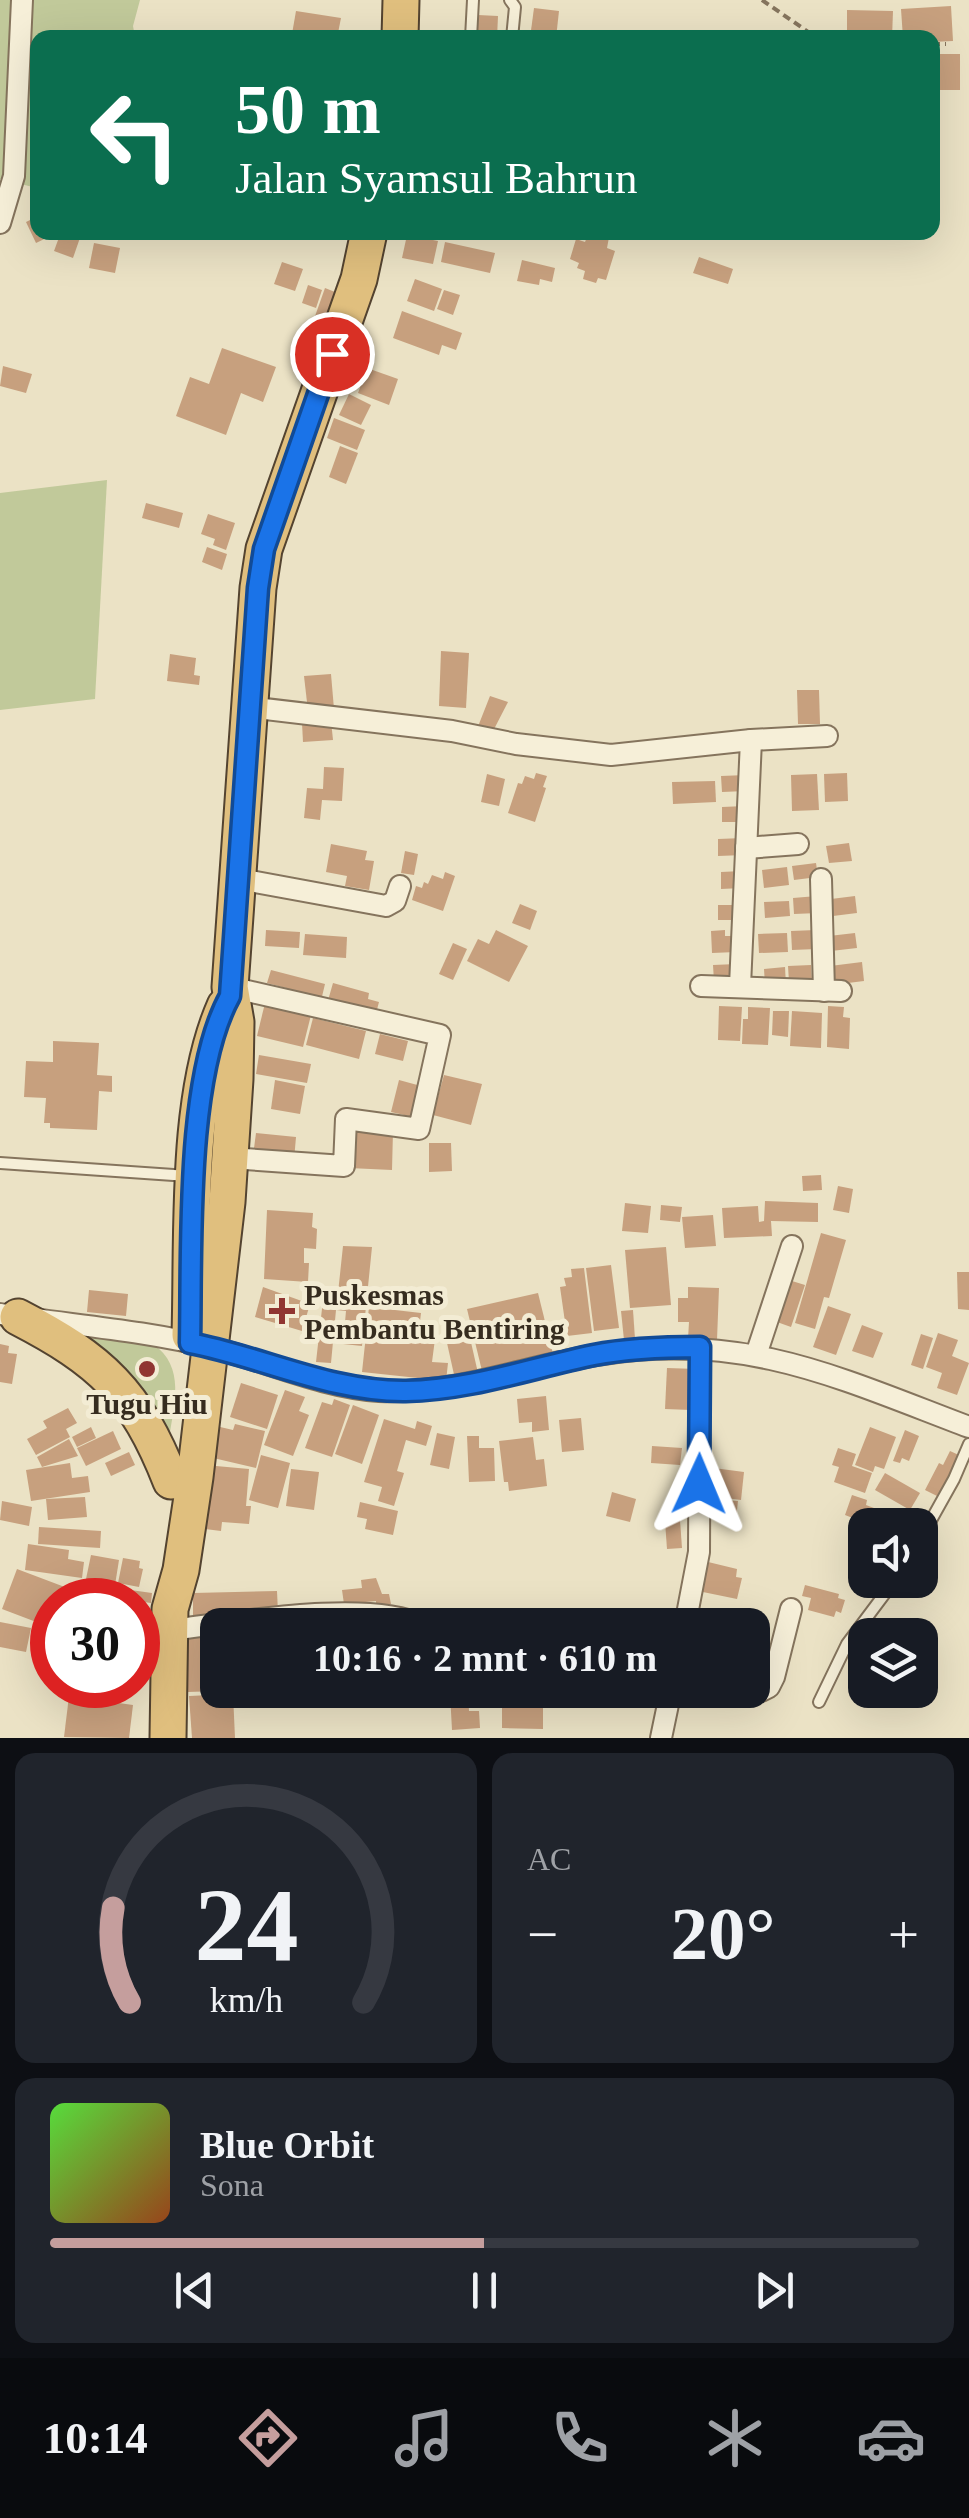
<!DOCTYPE html>
<html lang="id">
<head>
<meta charset="utf-8">
<style>
	body { margin:0; font-family:"Times New Roman",serif; background:#20242c; color:#f1f3f6; height:100vh; display:flex; flex-direction:column; font-size:38px; white-space:nowrap }
	* { box-sizing:border-box; margin:0 }
	p { font-size:32px; color:#9ea1a6 }
	.icon { flex:none; width:55px; height:55px; fill:none; stroke:currentColor; stroke-width:2; stroke-linecap:round; stroke-linejoin:round }
	.map { position:relative; height:1738px; overflow:hidden }
	.side { display:flex; flex-direction:column; gap:15px; padding:15px; background:#0d0f14; flex:1 }
	.side>* { flex:none }
	.hud { position:absolute; left:30px; top:30px; width:910px; height:210px; border-radius:20px; box-shadow:0 10px 40px #0002; background:#0b6e4f; color:#fff; overflow:hidden }
	.controls { position:absolute; left:848px; top:1508px; display:grid; gap:20px }
	.controls a { display:grid; place-items:center; width:90px; height:90px; border-radius:20px; background:#171b24; box-shadow:0 10px 40px #0002; font-size:50px }
	.speed { position:absolute; left:30px; top:1578px; display:flex; gap:20px; font-size:50px; font-weight:700; text-align:center }
	.speed>* { display:grid; place-content:center; width:130px; height:130px; border-radius:50%; background:#171b24; box-shadow:0 10px 40px #0002; line-height:1 }
	.speed .limit { border:15px solid #d22; background:#fff; color:#111 }
	.pin { position:absolute; display:grid; place-items:center; width:85px; height:85px; color:#fff; margin:-42px; border:5px solid #fff; border-radius:50%; box-shadow:0 2px 10px #0007 }
	.me { position:absolute; width:110px; margin:-55px; rotate:1deg; stroke-linejoin:round; filter:drop-shadow(0 0 8px #0008) }
	.turn { display:flex; align-items:center; gap:35px; height:210px; padding:0 40px; font-size:45px }
	.turn .icon { width:130px; height:130px; stroke-width:2.5 }
	.turn b { display:block; font-size:70px; line-height:85px }
	.big { font-size:75px; font-weight:700; line-height:1.1 }
	.side .tile { flex:1; display:flex; flex-direction:column; justify-content:center; gap:15px; min-width:0; padding:0 35px; border-radius:20px; background:#20242c }
	.side .dial { align-items:center; gap:0 }
	.dial svg { height:260px; overflow:visible; fill:none; stroke:#363941; stroke-width:7; stroke-linecap:round; text-anchor:middle }
	.dial text { fill:#f1f3f6; stroke:none }
	.song { display:flex; align-items:center; gap:30px }
	.cover { width:120px; height:120px; border-radius:15px; background:linear-gradient(135deg,hsl(110 70% 55%),hsl(20 70% 35%)) }
	.played { height:10px; border-radius:5px; background:linear-gradient(90deg,#c59e9d 50%,#363941 50%) }
	.keys { display:flex; justify-content:space-around; direction:ltr }
	.heat { display:flex; justify-content:space-between; align-items:center; font-size:55px; direction:ltr }
	.side .tiles { flex:1; display:grid; gap:15px; grid-template-columns:1fr 1fr }
	.tile:last-child { grid-column:span 2 }
	.trip { position:absolute; left:200px; top:1608px; width:570px; height:100px; border-radius:20px; background:#171b24; box-shadow:0 10px 40px #0002; font-weight:700; line-height:100px; text-align:center }
	.dock { display:flex; height:160px; justify-content:space-around; align-items:center; background:#090b0e; color:#9ea1a6 }
	.dock .icon { width:70px; height:70px }
	.dock .current { color:#c59e9d }
	.dock b { font-size:45px; color:#f1f3f6 }
	.map>svg:first-child { display:block }
</style>
</head>
<body>
<div class="map">
<svg width="969" height="1738" viewBox="0 0 969 1738">
	<rect width="100%" height="100%" fill="#ebe2c5"/>
	<!-- green -->
	<g fill="#c1c99a">
		<path d="M0,0H140L133,26L135,37L38,38L37,188L0,179Z"/>
		<path d="M107,480L95,699L0,710V493Z"/>
		<path d="M80,1333L153,1344C186,1367 174,1404 169,1439Z"/>
	</g>
	<!-- building -->
	<g fill="#c7a07e">
		<path d="M951,6L953,41L932,42V38H903L901,9Z"/>
		<path d="M534,8L559,11L556,38H530Z"/>
		<path d="M847,10L893,11L892,38H847Z"/>
		<path d="M296,11L341,18L337,38L292,34Z"/>
		<path d="M478,15L498,16L497,38H476Z"/>
		<rect x="932" y="54" width="28" height="36"/>
		<path d="M38,216V232H59L36,243L26,222Z"/>
		<path d="M61,232H82L73,258L54,251Z"/>
		<path d="M589,232H610L607,248L615,251L606,280L598,278L596,283L583,279L585,271L577,268L579,263L570,259L576,239L585,242Z"/>
		<path d="M407,235L438,241L433,264L402,258Z"/>
		<path d="M445,242L495,253L490,273L441,262Z"/>
		<path d="M94,243L120,248L115,273L89,268Z"/>
		<path d="M699,257L733,269L728,284L693,273Z"/>
		<path d="M522,260L555,268L552,282L540,279L539,285L517,281Z"/>
		<path d="M282,262L303,269L295,291L274,284Z"/>
		<path d="M415,279L442,289L434,311L407,301Z"/>
		<path d="M308,285L322,290L316,308L302,303Z"/>
		<path d="M325,288L340,294L329,325L314,319Z"/>
		<path d="M444,290L460,295L453,315L437,309Z"/>
		<path d="M402,311L462,333L456,350L442,345L439,355L393,338Z"/>
		<path d="M222,348L276,367L263,402L241,393L226,435L176,416L190,377L209,384Z"/>
		<path d="M3,366L32,374L26,393L0,386Z"/>
		<path d="M367,368L398,379L389,405L358,393Z"/>
		<path d="M349,394L371,405L361,425L339,415Z"/>
		<path d="M334,418L365,430L357,450L327,438Z"/>
		<path d="M340,446L358,453L346,484L329,477Z"/>
		<path d="M146,503L183,513L179,528L142,518Z"/>
		<path d="M208,514L235,523L226,550L213,545L215,539L201,534Z"/>
		<path d="M207,547L227,554L222,570L202,562Z"/>
		<path d="M441,651L469,653L466,708L439,706Z"/>
		<path d="M170,654L196,658L194,675L200,676L199,685L167,681Z"/>
		<path d="M331,674L334,709L308,711L304,676Z"/>
		<path d="M797,690H819L820,724H798Z"/>
		<path d="M490,696L508,702L491,735L477,729Z"/>
		<path d="M331,721L333,740L303,742L302,723Z"/>
		<path d="M324,767L344,768L342,801L322,800L320,820L304,818L307,788L323,789Z"/>
		<path d="M536,773L547,776L543,787L546,788L535,822L508,813L518,783L522,784L525,776L534,779Z"/>
		<path d="M847,773L848,801L825,802L824,774Z"/>
		<path d="M487,774L505,779L499,806L481,802Z"/>
		<path d="M817,774L819,810L792,811L791,775Z"/>
		<path d="M746,775V791L722,792L721,776Z"/>
		<path d="M715,781L716,802L673,804L672,782Z"/>
		<path d="M745,806L746,822H722V807Z"/>
		<path d="M743,838L744,855L718,856V839Z"/>
		<path d="M849,843L852,861L829,863L826,846Z"/>
		<path d="M331,844L367,851L365,860L374,861L369,890L345,886L347,876L326,872Z"/>
		<path d="M405,851L418,854L414,875L401,873Z"/>
		<path d="M816,863L818,877L794,880L792,866Z"/>
		<path d="M787,867L789,885L764,888L762,870Z"/>
		<path d="M742,871V888L721,889V872Z"/>
		<path d="M445,872L455,876L443,911L412,900L416,886L422,888L424,882L428,884L432,875L443,879Z"/>
		<path d="M817,896L818,913L794,914L793,898Z"/>
		<path d="M855,896L857,913L833,916L831,899Z"/>
		<path d="M789,901L790,916L765,918L764,902Z"/>
		<path d="M520,904L537,911L530,930L512,923Z"/>
		<rect x="718" y="905" width="22" height="15"/>
		<path d="M266,930L300,932L299,948L265,946Z"/>
		<path d="M496,930L528,946L509,982L467,961L478,939L489,944Z"/>
		<path d="M725,930V936H736V952L712,953L711,931Z"/>
		<path d="M816,930L817,949L792,950L791,931Z"/>
		<path d="M787,933L788,952L759,953L758,934Z"/>
		<path d="M855,933L857,948L831,951L829,936Z"/>
		<path d="M305,934L347,937L346,958L303,955Z"/>
		<path d="M453,943L467,949L453,980L439,974Z"/>
		<path d="M862,962L864,981L832,985L830,966Z"/>
		<path d="M737,964V982H714L713,965Z"/>
		<path d="M811,965L812,981L789,982L788,966Z"/>
		<path d="M785,967L786,985L765,986L764,969Z"/>
		<path d="M271,970L325,984L320,1005L284,996L286,988L267,983Z"/>
		<path d="M333,983L369,993L368,999L379,1002L375,1017L327,1004Z"/>
		<path d="M265,1003L311,1015L303,1047L257,1036Z"/>
		<path d="M719,1006L742,1007L740,1041L718,1040Z"/>
		<path d="M828,1006L844,1007L843,1017L850,1018L849,1049L827,1047Z"/>
		<path d="M748,1007L770,1008L768,1045L742,1044L743,1019H748Z"/>
		<path d="M773,1011H789L788,1037L772,1035Z"/>
		<path d="M792,1011L822,1013L821,1048L790,1046Z"/>
		<path d="M313,1018L366,1031L359,1059L306,1045Z"/>
		<path d="M380,1034L408,1041L403,1061L375,1054Z"/>
		<path d="M53,1041L99,1043L97,1075L112,1076V1092L99,1091L97,1130L50,1128V1123H44L46,1098L24,1097L26,1061L53,1062Z"/>
		<path d="M259,1055L311,1064L307,1083L256,1074Z"/>
		<path d="M444,1075L482,1084L471,1125L433,1115Z"/>
		<path d="M275,1080L305,1086L300,1114L271,1109Z"/>
		<path d="M399,1080L421,1086L413,1117L391,1112Z"/>
		<path d="M357,1127L393,1131L392,1170L349,1168V1148L356,1149Z"/>
		<path d="M256,1133L296,1137L294,1160L253,1156Z"/>
		<path d="M429,1143H451L452,1171L429,1172Z"/>
		<path d="M821,1175L822,1190L803,1191L802,1176Z"/>
		<path d="M838,1186L853,1189L849,1213L833,1210Z"/>
		<path d="M765,1201L818,1203V1222L771,1221L772,1236L724,1238L722,1208L758,1206L759,1222L764,1221Z"/>
		<path d="M625,1203L651,1206L648,1233L622,1231Z"/>
		<path d="M661,1205L682,1207L680,1222L660,1220Z"/>
		<path d="M267,1210L313,1213L312,1227L317,1229L316,1249L304,1248V1263H309L308,1282L264,1279Z"/>
		<path d="M713,1215L716,1246L685,1248L682,1217Z"/>
		<path d="M821,1233L846,1240L829,1298L824,1297L815,1329L795,1323Z"/>
		<path d="M343,1246L372,1247L362,1346L343,1344L346,1311L336,1310L331,1363L316,1362L324,1291L338,1293Z"/>
		<path d="M666,1247L671,1305L630,1308L625,1250Z"/>
		<path d="M611,1265L619,1328L594,1331L586,1268Z"/>
		<path d="M584,1268L592,1333L567,1336L560,1287L566,1286L564,1278L572,1277L571,1269Z"/>
		<path d="M957,1272H969V1310L958,1309Z"/>
		<path d="M792,1281L805,1285L791,1327L777,1322Z"/>
		<path d="M263,1287L310,1304L302,1331L255,1317Z"/>
		<path d="M688,1287L719,1288L717,1340L688,1339L689,1322H678V1298H688Z"/>
		<path d="M89,1290L128,1294L126,1316L87,1312Z"/>
		<path d="M538,1293L554,1358L483,1375L467,1309Z"/>
		<path d="M828,1306L851,1314L836,1355L813,1347Z"/>
		<path d="M369,1307L421,1313L418,1338L435,1339L432,1362L448,1363L446,1381L362,1372Z"/>
		<path d="M633,1310L635,1339L624,1340L621,1311Z"/>
		<path d="M862,1325L883,1333L873,1358L852,1351Z"/>
		<path d="M938,1333L958,1340L952,1356L969,1363L957,1395L937,1388L942,1373L926,1367Z"/>
		<path d="M921,1334L933,1338L923,1369L911,1365Z"/>
		<path d="M470,1338L478,1373L455,1379L447,1343Z"/>
		<path d="M0,1344L9,1346L8,1353L17,1354L12,1384L0,1382Z"/>
		<path d="M667,1368L697,1369L691,1410L665,1409Z"/>
		<path d="M241,1383L278,1395L267,1429L230,1417Z"/>
		<path d="M285,1390L305,1397L299,1411L309,1415L293,1456L264,1445Z"/>
		<path d="M546,1396L549,1430L532,1432V1422L519,1423L517,1399Z"/>
		<path d="M334,1399L350,1405L332,1457L305,1448L322,1402L332,1405Z"/>
		<path d="M353,1405L379,1415L362,1464L335,1454Z"/>
		<path d="M68,1408L77,1423L66,1429L70,1437L36,1455L27,1439L47,1428L43,1421Z"/>
		<path d="M581,1418L584,1450L562,1452L559,1420Z"/>
		<path d="M384,1419L415,1429L417,1421L432,1426L426,1446L406,1440L397,1471L404,1473L394,1506L378,1501L382,1487L364,1482Z"/>
		<path d="M235,1424L265,1431L256,1468L209,1457L216,1426L233,1430Z"/>
		<path d="M91,1427L96,1438L77,1447L72,1437Z"/>
		<path d="M870,1427L896,1437L884,1469L875,1466L873,1472L855,1465Z"/>
		<path d="M905,1430L919,1436L909,1461L902,1458L900,1463L893,1461Z"/>
		<path d="M113,1431L121,1449L86,1466L77,1448Z"/>
		<path d="M437,1433L455,1437L449,1469L430,1465Z"/>
		<path d="M467,1436H479V1448H494L495,1481L469,1482Z"/>
		<path d="M533,1437L536,1460L544,1459L547,1486L509,1491L508,1482H504L499,1441Z"/>
		<path d="M69,1439L78,1456L42,1467L37,1457Z"/>
		<path d="M652,1446L682,1448L680,1465L651,1463Z"/>
		<path d="M838,1448L856,1454L852,1466L872,1473L865,1493L834,1482L839,1467L832,1465Z"/>
		<path d="M950,1451L961,1456L937,1496L925,1490L939,1463L943,1465Z"/>
		<path d="M129,1452L135,1465L111,1476L105,1463Z"/>
		<path d="M261,1455L290,1463L278,1508L249,1500Z"/>
		<path d="M70,1463L72,1478L88,1476L90,1492L31,1501L26,1470Z"/>
		<path d="M205,1465L249,1469L246,1506H251L249,1524L222,1522L221,1531L205,1529L208,1501Z"/>
		<path d="M706,1467L744,1472L741,1500L703,1495Z"/>
		<path d="M291,1469L319,1472L314,1510L286,1506Z"/>
		<path d="M885,1473L920,1493L910,1510L875,1490Z"/>
		<path d="M612,1492L636,1499L630,1522L606,1516Z"/>
		<path d="M852,1495L867,1500L866,1505L874,1508L868,1524L845,1515Z"/>
		<path d="M85,1497L87,1517L48,1520L46,1499Z"/>
		<path d="M722,1500L738,1501L736,1519L721,1518Z"/>
		<path d="M2,1501L32,1507L29,1526L0,1520Z"/>
		<path d="M360,1502L398,1511L393,1535L365,1529L367,1519L357,1517Z"/>
		<path d="M680,1520L682,1548L667,1549L665,1521Z"/>
		<path d="M39,1527L101,1531L100,1548L38,1544Z"/>
		<path d="M28,1544L69,1550L68,1559L84,1562L82,1578L25,1570Z"/>
		<path d="M91,1555L119,1560L115,1585L86,1579Z"/>
		<path d="M123,1558L140,1561L139,1568L143,1569L139,1587L118,1583Z"/>
		<path d="M704,1561L737,1569L736,1577L742,1578L737,1599L698,1591Z"/>
		<path d="M17,1569L70,1589L65,1600H52V1628L2,1609Z"/>
		<path d="M376,1578L382,1594H389L391,1604L376,1605V1601L344,1604L342,1590L362,1588L361,1580Z"/>
		<path d="M805,1585L839,1594L838,1598L845,1600L841,1613L836,1611L834,1617L808,1610L811,1598L802,1596Z"/>
		<path d="M109,1587L152,1593L151,1603L107,1597Z"/>
		<path d="M277,1591L278,1613L193,1621V1593Z"/>
		<path d="M0,1622L31,1628L26,1652L0,1647Z"/>
		<path d="M39,1626L52,1631V1654L32,1647Z"/>
		<path d="M218,1637V1691L188,1692L186,1638Z"/>
		<path d="M138,1654L149,1657L144,1679L138,1677Z"/>
		<path d="M252,1690H292L293,1700L253,1702Z"/>
		<path d="M350,1690H363L361,1707L348,1705Z"/>
		<path d="M514,1690L535,1691V1697H543V1729L502,1728V1696H514Z"/>
		<path d="M468,1692L469,1711H479L480,1728L452,1730L450,1693Z"/>
		<path d="M233,1694L235,1738H192L189,1696Z"/>
		<path d="M69,1696L133,1705L129,1738L64,1737Z"/>
	</g>
	<g fill="none" stroke-linecap="round" stroke-linejoin="round">
		<defs>
			<g id="service">
				<path d="M510,0L515,7L512,38"/>
				<path d="M471,38L473,0"/>
				<path d="M0,1163L188,1176"/>
				<path d="M920,1540L954,1479L969,1444"/>
				<path d="M138,1620L164,1628"/>
				<path d="M819,1702L847,1644L895,1580"/>
			</g>
			<g id="minor">
				<path d="M0,223L14,176L22,0"/>
				<path d="M248,707L452,731L516,744L611,755L751,740L827,736"/>
				<path d="M746,848L798,844"/>
				<path d="M239,879L386,906L395,901L400,886"/>
				<path d="M821,879L824,991"/>
				<path d="M701,986L841,991"/>
				<path d="M740,986L751,740"/>
				<path d="M230,1158L344,1166L346,1119L419,1129L440,1035L230,987"/>
				<path d="M0,1314C69,1325 142,1330 210,1347C266,1361 321,1387 379,1391C457,1395 527,1365 603,1354C746,1332 839,1378 969,1427"/>
				<path d="M756,1355L792,1246"/>
				<path d="M685,1625L699,1552L700,1347"/>
				<path d="M169,1630C232,1623 368,1599 421,1625"/>
				<path d="M752,1689L761,1691L769,1687L774,1677L791,1609"/>
				<path d="M661,1738L671,1690"/>
			</g>
			<g id="trunk">
				<path d="M400,38L401,0"/>
				<path d="M18,1317C101,1360 136,1392 171,1481"/>
				<path d="M190,1335C193,1236 185,1097 225,1006"/>
				<path d="M168,1738L170,1609L181,1570L195,1477L227,1202L235,1079L236,1022L230,987L258,588L264,549L359,279L369,232"/>
			</g>
		</defs>
		<!-- service casing -->
		<use href="#service" stroke="#85745d" stroke-width="14"/>
		<!-- minor casing -->
		<use href="#minor" stroke="#85745d" stroke-width="24"/>
		<!-- trunk casing -->
		<use href="#trunk" stroke="#534330" stroke-width="39"/>
		<!-- path -->
		<g stroke="#85745d" stroke-width="4" stroke-dasharray="8 5" stroke-linecap="butt">
			<path d="M762,0L817,38"/>
			<path d="M932,44H946"/>
		</g>
		<!-- service -->
		<use href="#service" stroke="#f6efd8" stroke-width="10"/>
		<!-- minor -->
		<use href="#minor" stroke="#f6efd8" stroke-width="20"/>
		<!-- trunk -->
		<use href="#trunk" stroke="#e0bf7e" stroke-width="35"/>
	</g>
	<g fill="none" stroke-linecap="round" stroke-linejoin="round">
		<defs>
			<path id="route" d="M332,354L264,549L258,588L230,996C185,1077 192,1249 190,1343C263,1357 331,1392 406,1391C470,1390 531,1368 594,1355C629,1348 664,1347 700,1347L699,1484"/>
		</defs>
		<!-- route casing -->
		<use href="#route" stroke="#114b97" stroke-width="25"/>
		<!-- route -->
		<use href="#route" stroke="#1a73e8" stroke-width="18"/>
	</g>
	<!-- markers -->
	<g fill="#903531" stroke="#f3ecd4" stroke-width="4">
		<path d="M277 1296h10v10h10v10h-10v10h-10v-10h-10v-10h10z"/>
		<circle cx="147" cy="1369" r="10"/>
	</g>
	<g text-anchor="middle" dominant-baseline="central" stroke-width="10" stroke-linejoin="round" paint-order="stroke">
		<!-- poi labels -->
		<g font-size="30" font-weight="bold" fill="#362c1f" stroke="#f3ecd4" text-anchor="start">
			<text x="304" y="1294">Puskesmas<tspan x="304" dy="34">Pembantu Bentiring</tspan></text>
			<text x="147" y="1403" text-anchor="middle">Tugu Hiu</text>
		</g>
	</g>
</svg>
<div class="controls">
<a><svg class="icon" aria-label="sound" viewBox="0 0 24 24"><path d="M4 9h4l5-4v14l-5-4H4zM17 9q2 3 0 6"/></svg></a>
<a><svg class="icon" aria-label="layers" viewBox="0 0 24 24"><path d="M12 4l9 5-9 5-9-5zM3 14l9 5 9-5"/></svg></a>
</div>
<div class="speed"><div class="limit">30</div></div>
<div class="pin" style="left:332px;top:354px;background:#d93025"><svg class="icon" aria-label="arrive" viewBox="0 0 24 24"><path d="M6 21V4h12l-3 4 3 4H6"/></svg></div>
<svg class="me" style="left:699px;top:1484px" viewBox="-20 -20 40 40"><path d="M0-17L14 15 0 8-14 15z" fill="#1a73e8" stroke="#fff" stroke-width="4"/></svg>
<div class="trip">10:16 · 2 mnt · 610 m</div>
<div class="hud">
<div class="turn"><svg class="icon" aria-label="left" viewBox="0 0 24 24"><path d="M17 20v-9H6M10 6l-5 5 5 5"/></svg><div><b>50 m</b>Jalan Syamsul Bahrun</div></div>
</div>
</div>
<section class="side">
<div class="tiles">
<div class="tile dial"><svg viewBox="0 0 100 80">
<path d="M14 69A42 42 0 1 1 86 69"/>
<path d="M14 69A42 42 0 0 1 9 40" stroke="#c59e9d"/>
<text x="50" y="56" font-size="32" font-weight="700">24</text>
<text x="50" y="72" font-size="11">km/h</text>
</svg></div>
<div class="tile"><p>AC</p>
<div class="heat"><a>−</a><b class="big">20°</b><a>+</a></div>
</div>
<div class="tile">
<div class="song"><i class="cover"></i><div><b>Blue Orbit</b><p>Sona</p></div></div>
<div class="played"></div>
<div class="keys"><svg class="icon" aria-label="previous" viewBox="0 0 24 24"><path d="M18 5L8 12l10 7zM5 5v14"/></svg><svg class="icon" aria-label="pause" viewBox="0 0 24 24"><path d="M8 5v14M16 5v14"/></svg><svg class="icon" aria-label="next" viewBox="0 0 24 24"><path d="M6 5l10 7-10 7zM19 5v14"/></svg></div>
</div>
</div>
</section>
<nav class="dock">
<b>10:14</b>
<svg class="icon current" aria-label="directions" viewBox="0 0 24 24"><path d="M12 3l9 9-9 9-9-9zM9 14v-3h6M13 9l2 2-2 2"/></svg>
<svg class="icon" aria-label="music" viewBox="0 0 24 24"><path d="M9 18V5l10-2v13"/><circle cx="6" cy="18" r="3"/><circle cx="16" cy="16" r="3"/></svg>
<svg class="icon" aria-label="phone" viewBox="0 0 24 24"><path d="M5 4h4l2 5-3 2q2 4 5 5l2-3 5 2v4C11 20 4 13 5 4z"/></svg>
<svg class="icon" aria-label="climate" viewBox="0 0 24 24"><path d="M12 3v18M4 7l16 10M4 17L20 7"/></svg>
<svg class="icon" aria-label="car" viewBox="0 0 24 24"><path d="M5 17H2v-5l4-1 3-4h7l3 4 3 1v5h-3M9 17h6M6 11h13"/><circle cx="7" cy="17" r="2"/><circle cx="17" cy="17" r="2"/></svg>
</nav>
</body>
</html>
